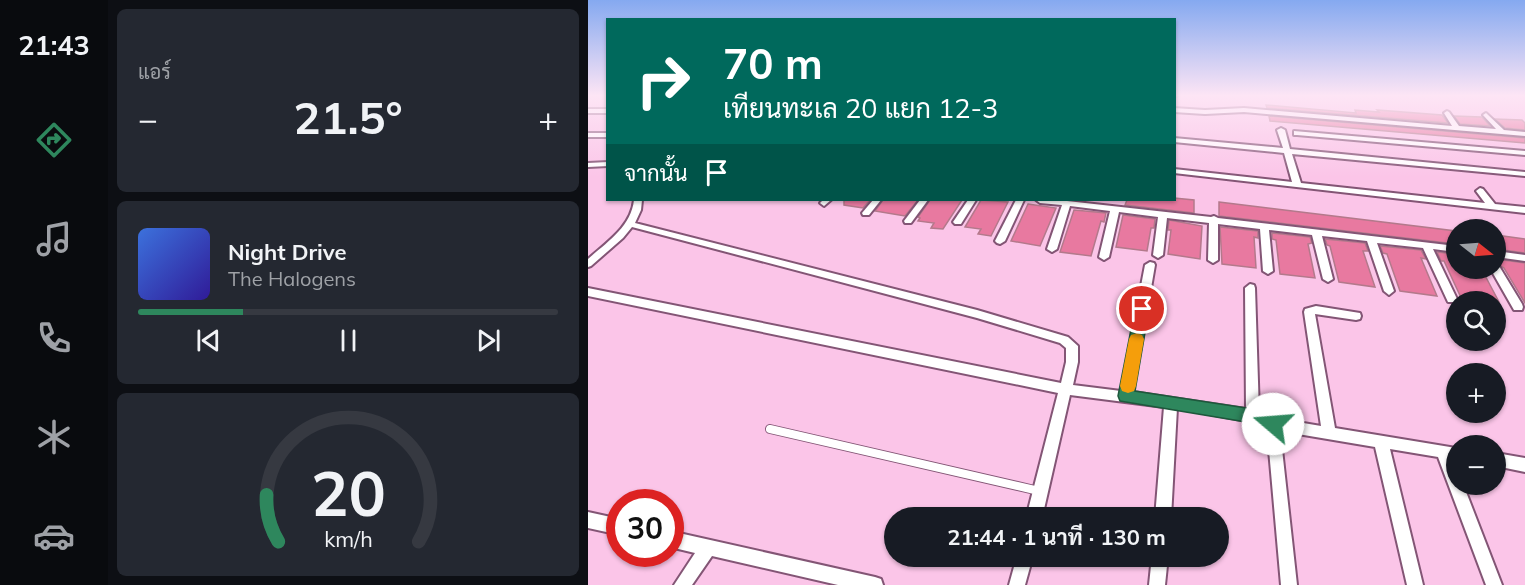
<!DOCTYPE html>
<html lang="th">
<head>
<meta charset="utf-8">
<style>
	body { margin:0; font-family:Mulish,Sarabun,sans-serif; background:#242831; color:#f1f3f6; height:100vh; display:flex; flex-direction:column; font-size:22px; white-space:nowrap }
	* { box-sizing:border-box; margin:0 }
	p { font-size:20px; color:#9ea1a6 }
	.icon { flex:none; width:33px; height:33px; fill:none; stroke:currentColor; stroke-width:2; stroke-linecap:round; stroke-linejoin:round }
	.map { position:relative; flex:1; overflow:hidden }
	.drawer { display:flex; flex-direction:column; gap:9px; padding:9px; background:#0d0f14; width:480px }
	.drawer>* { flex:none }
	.banner { position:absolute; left:18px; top:18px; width:570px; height:183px; border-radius:0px; box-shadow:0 2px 4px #0004; background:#00695c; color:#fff; overflow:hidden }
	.needle { width:39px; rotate:107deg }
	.fabs { position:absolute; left:858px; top:219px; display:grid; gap:12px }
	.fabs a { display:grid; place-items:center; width:60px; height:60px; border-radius:50%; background:#171b24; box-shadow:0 2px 4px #0004; font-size:30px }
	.speed { position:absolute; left:18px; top:489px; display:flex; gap:12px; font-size:30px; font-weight:700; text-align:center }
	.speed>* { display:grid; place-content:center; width:78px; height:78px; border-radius:50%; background:#171b24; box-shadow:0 2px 4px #0004; line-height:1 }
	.speed .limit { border:9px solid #d22; background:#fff; color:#111 }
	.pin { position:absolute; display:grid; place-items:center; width:51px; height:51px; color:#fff; margin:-26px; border:3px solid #fff; border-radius:50%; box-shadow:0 2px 6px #0007 }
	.me { position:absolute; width:66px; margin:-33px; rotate:288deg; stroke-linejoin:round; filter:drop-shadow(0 0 4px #0008) }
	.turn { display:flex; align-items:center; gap:21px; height:126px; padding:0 18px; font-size:27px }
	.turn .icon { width:78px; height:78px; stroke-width:2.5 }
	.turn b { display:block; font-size:42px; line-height:51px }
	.then { display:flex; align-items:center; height:57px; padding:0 18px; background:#0003; gap:12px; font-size:22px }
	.big { font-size:45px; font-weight:700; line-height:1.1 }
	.drawer .card { flex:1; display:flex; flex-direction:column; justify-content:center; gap:9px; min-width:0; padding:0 21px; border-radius:9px; background:#242831 }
	.drawer .dial { align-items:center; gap:0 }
	.dial svg { height:156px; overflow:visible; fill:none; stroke:#363941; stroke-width:7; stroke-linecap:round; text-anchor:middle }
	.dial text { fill:#f1f3f6; stroke:none }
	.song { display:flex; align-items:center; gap:18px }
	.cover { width:72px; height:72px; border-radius:9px; background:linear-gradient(135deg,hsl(220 70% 55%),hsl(250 70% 35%)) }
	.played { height:6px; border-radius:3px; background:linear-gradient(90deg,#2e875d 25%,#363941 25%) }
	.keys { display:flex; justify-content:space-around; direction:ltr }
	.heat { display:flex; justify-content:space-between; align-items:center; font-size:33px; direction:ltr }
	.trip { position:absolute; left:296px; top:507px; width:345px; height:60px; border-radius:30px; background:#171b24; box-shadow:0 2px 4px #0004; font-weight:700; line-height:60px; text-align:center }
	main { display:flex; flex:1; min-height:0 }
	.dock { display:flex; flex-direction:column; width:108px; justify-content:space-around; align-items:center; background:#090b0e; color:#9ea1a6 }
	.dock .icon { width:42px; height:42px }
	.dock .active { color:#2e875d }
	.dock b { font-size:27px; color:#f1f3f6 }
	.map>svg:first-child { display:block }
</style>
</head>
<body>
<main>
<nav class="dock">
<b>21:43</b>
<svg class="icon active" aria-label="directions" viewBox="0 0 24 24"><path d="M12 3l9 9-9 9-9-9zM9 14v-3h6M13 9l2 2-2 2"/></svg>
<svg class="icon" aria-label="music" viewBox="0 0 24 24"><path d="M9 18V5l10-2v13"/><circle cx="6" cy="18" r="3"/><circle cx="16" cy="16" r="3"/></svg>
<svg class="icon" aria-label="phone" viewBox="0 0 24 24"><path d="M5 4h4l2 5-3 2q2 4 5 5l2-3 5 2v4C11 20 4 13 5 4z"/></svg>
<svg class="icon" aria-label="climate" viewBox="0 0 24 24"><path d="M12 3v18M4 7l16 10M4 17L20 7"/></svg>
<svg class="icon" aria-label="car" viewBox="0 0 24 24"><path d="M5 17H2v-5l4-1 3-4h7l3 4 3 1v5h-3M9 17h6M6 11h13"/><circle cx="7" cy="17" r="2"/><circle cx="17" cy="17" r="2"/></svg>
</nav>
<section class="drawer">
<div class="card"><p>แอร์</p>
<div class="heat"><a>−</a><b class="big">21.5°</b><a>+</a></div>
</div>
<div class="card">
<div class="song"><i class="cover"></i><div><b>Night Drive</b><p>The Halogens</p></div></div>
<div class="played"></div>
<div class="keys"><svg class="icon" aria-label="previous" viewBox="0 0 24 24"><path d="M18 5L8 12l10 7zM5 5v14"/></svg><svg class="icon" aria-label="pause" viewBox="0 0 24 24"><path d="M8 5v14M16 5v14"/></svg><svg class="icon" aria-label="next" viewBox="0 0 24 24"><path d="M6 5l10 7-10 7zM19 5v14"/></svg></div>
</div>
<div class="card dial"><svg viewBox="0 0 100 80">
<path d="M14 69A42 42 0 1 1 86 69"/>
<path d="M14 69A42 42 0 0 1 8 45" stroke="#2e875d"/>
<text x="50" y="56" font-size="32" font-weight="700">20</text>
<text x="50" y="72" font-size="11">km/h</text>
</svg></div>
</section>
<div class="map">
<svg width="937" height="585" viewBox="0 0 937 585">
	<rect width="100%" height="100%" fill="#fbc5e8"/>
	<!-- building -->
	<g fill="#e879a0" stroke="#b3798b" stroke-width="1.5">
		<path d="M678,105L768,113L767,110L791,112L789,110L854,115L860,123L679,108Z"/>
		<path d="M681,116L937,138V143L682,121Z"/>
		<path d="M866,116L894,117L902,126L872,124Z"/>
		<path d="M907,119L934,120L937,123V130L917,128Z"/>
		<path d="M586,198L606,200V213L537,205L539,200H586Z"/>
		<path d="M256,200H282L275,208L256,205Z"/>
		<path d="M295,200H330L317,216L287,211Z"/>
		<path d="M342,200H374L355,229L343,228L346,223L330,221L332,218L330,217Z"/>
		<path d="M393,200L420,202L403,236L390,234L393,229L377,227Z"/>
		<path d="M631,202L868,231V244L631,216Z"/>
		<path d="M440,204L468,208L452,246L423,241Z"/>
		<path d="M486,210L518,213L516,222L513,221L503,256L472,252Z"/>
		<path d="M535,215L567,219L566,228H563L559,251L528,247Z"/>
		<path d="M581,220L614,226L612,259L580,254L583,230H580Z"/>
		<path d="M632,227L670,231V238L666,237L668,268L634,264Z"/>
		<path d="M684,233L722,237L724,243L720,244L727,278L692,274L688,240L684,239Z"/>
		<path d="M908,235L937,239V253L908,249Z"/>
		<path d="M737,239L777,243L780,251H775L787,287L751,282L742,246L739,245Z"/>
		<path d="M792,246L833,250L838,259L833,258L849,296L812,291L799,254L795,253Z"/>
		<path d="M849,252L868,254V268H893L911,302H875L856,261H853Z"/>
		<path d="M908,259L937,263V303L916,268L908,263Z"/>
	</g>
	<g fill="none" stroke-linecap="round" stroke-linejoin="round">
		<defs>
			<path id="service" d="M182,429L451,491"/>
			<g id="minor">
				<path d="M586,95H590L586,97Z"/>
				<path d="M586,108L617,110L656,108L864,126L856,113L859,111L861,112L871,126L908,129L895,115L898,113L916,130L937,132V136L656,112L617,114L586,112Z"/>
				<rect x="0" y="109" width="20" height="4"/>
				<path d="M693,128L697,130L702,149L937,172V176L704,154L713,183L897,203L888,191L892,188L895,189L907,204L937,207V213L586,173V169L704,182L696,153L586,142V138L695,148L689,130Z"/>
				<path d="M706,131L937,151V155L709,135H706Z"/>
				<rect x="0" y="133" width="20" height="4"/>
				<path d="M20,162V166L0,167V163Z"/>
				<path d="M46,200H54L53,210L47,223L389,310L480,337L490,346V362L485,385L533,391L557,265L562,262L566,263L567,265L545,392L658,409L657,288L662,284L666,285L667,288L671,413L686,418L733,426L716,312L717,309L728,306L772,313L773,316L772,319L768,320L727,314L747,428L868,448V460H865L868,469V484H875L914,585H898L850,457L802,449L835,585H819L787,447L692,431L709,585H693L679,427L664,422L589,408L583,518H567L576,407L482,395L454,518H438L470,393L0,296V288L473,383L478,362V348L472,343L389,318L44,227L35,238L3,266L0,267V259C19,242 43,227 46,200Z"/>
				<path d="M235,200H243L236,206L232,203Z"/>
				<path d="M285,200H293L281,215H275L274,213Z"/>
				<path d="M332,200H340L323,223H317L316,221Z"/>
				<path d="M380,200H388L373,224H367L365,222Z"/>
				<path d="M428,200H436L417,241L412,244L409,243L407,241Z"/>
				<path d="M448,200H470L623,217L626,216L630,218L868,246V252L845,249L869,299L868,302H860L835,248L789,243L806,291L801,295L796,291L779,241L734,236L745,279L740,282L735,279L724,235L681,230L685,271L680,274L675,271L672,229L630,224V260L625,263L620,260L621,223L579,218L575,255L570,258L565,255L570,217L531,212L521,257L516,260L511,257L522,211L482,206L469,249L464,252L459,249L474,205L452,203Z"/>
				<path d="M908,251L937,255V261L908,257Z"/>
				<path d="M908,265L911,266L934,304L935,307L934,310H926L902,268H908Z"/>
				<path d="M908,453L937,458V472L908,466Z"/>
				<path d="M0,512L32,519V535L0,528Z"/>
				<path d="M82,531L287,577L293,579L295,585H250L124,556L104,585H86L107,553L82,547Z"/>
				<path d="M429,556H445L437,585H421Z"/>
				<path d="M564,556H580L577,585H561Z"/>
			</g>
		</defs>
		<!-- service casing -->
		<use href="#service" stroke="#835575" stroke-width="10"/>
		<!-- minor casing -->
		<use href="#minor" stroke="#835575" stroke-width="4"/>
		<!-- service -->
		<use href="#service" stroke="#fff" stroke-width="8"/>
		<!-- minor -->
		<use href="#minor" fill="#fff" fill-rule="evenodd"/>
	</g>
	<!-- sky -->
	<linearGradient id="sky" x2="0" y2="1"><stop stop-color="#85a9f0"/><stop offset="0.54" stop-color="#fde5f5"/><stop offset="1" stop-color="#fde5f5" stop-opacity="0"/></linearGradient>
	<rect width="937" height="177" fill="url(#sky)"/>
	<!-- route -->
	<path fill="#2e875d" stroke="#1e583c" stroke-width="1.5" d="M554,304L561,309L547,391L665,409L691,419L694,424L691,429L685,431L664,423L532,401L530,396L547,309Z"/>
	<!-- slow -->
	<path fill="#f59e0b" d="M549,333L554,335L556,339L548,386L546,391L540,393L534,391L532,386L541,339L543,335Z"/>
</svg>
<div class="fabs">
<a><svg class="needle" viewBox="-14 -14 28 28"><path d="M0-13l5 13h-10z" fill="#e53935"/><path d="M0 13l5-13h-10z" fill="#9ea1a6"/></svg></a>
<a><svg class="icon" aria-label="search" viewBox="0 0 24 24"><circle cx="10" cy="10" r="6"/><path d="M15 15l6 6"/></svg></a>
<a>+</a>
<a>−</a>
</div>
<div class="speed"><div class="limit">30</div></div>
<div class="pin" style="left:554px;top:309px;background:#d93025"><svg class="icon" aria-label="arrive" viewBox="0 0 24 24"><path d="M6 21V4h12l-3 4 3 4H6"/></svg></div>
<svg class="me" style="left:685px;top:424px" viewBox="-20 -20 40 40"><circle r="19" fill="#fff"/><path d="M0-13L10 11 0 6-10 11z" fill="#2e875d"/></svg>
<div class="trip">21:44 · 1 นาที · 130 m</div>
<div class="banner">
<div class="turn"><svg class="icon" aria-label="right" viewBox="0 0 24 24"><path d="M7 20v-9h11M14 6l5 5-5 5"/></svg><div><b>70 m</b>เทียนทะเล 20 แยก 12-3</div></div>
<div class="then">จากนั้น<svg class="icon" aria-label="arrive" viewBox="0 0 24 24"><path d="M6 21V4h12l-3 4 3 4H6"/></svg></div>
</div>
</div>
</main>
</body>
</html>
